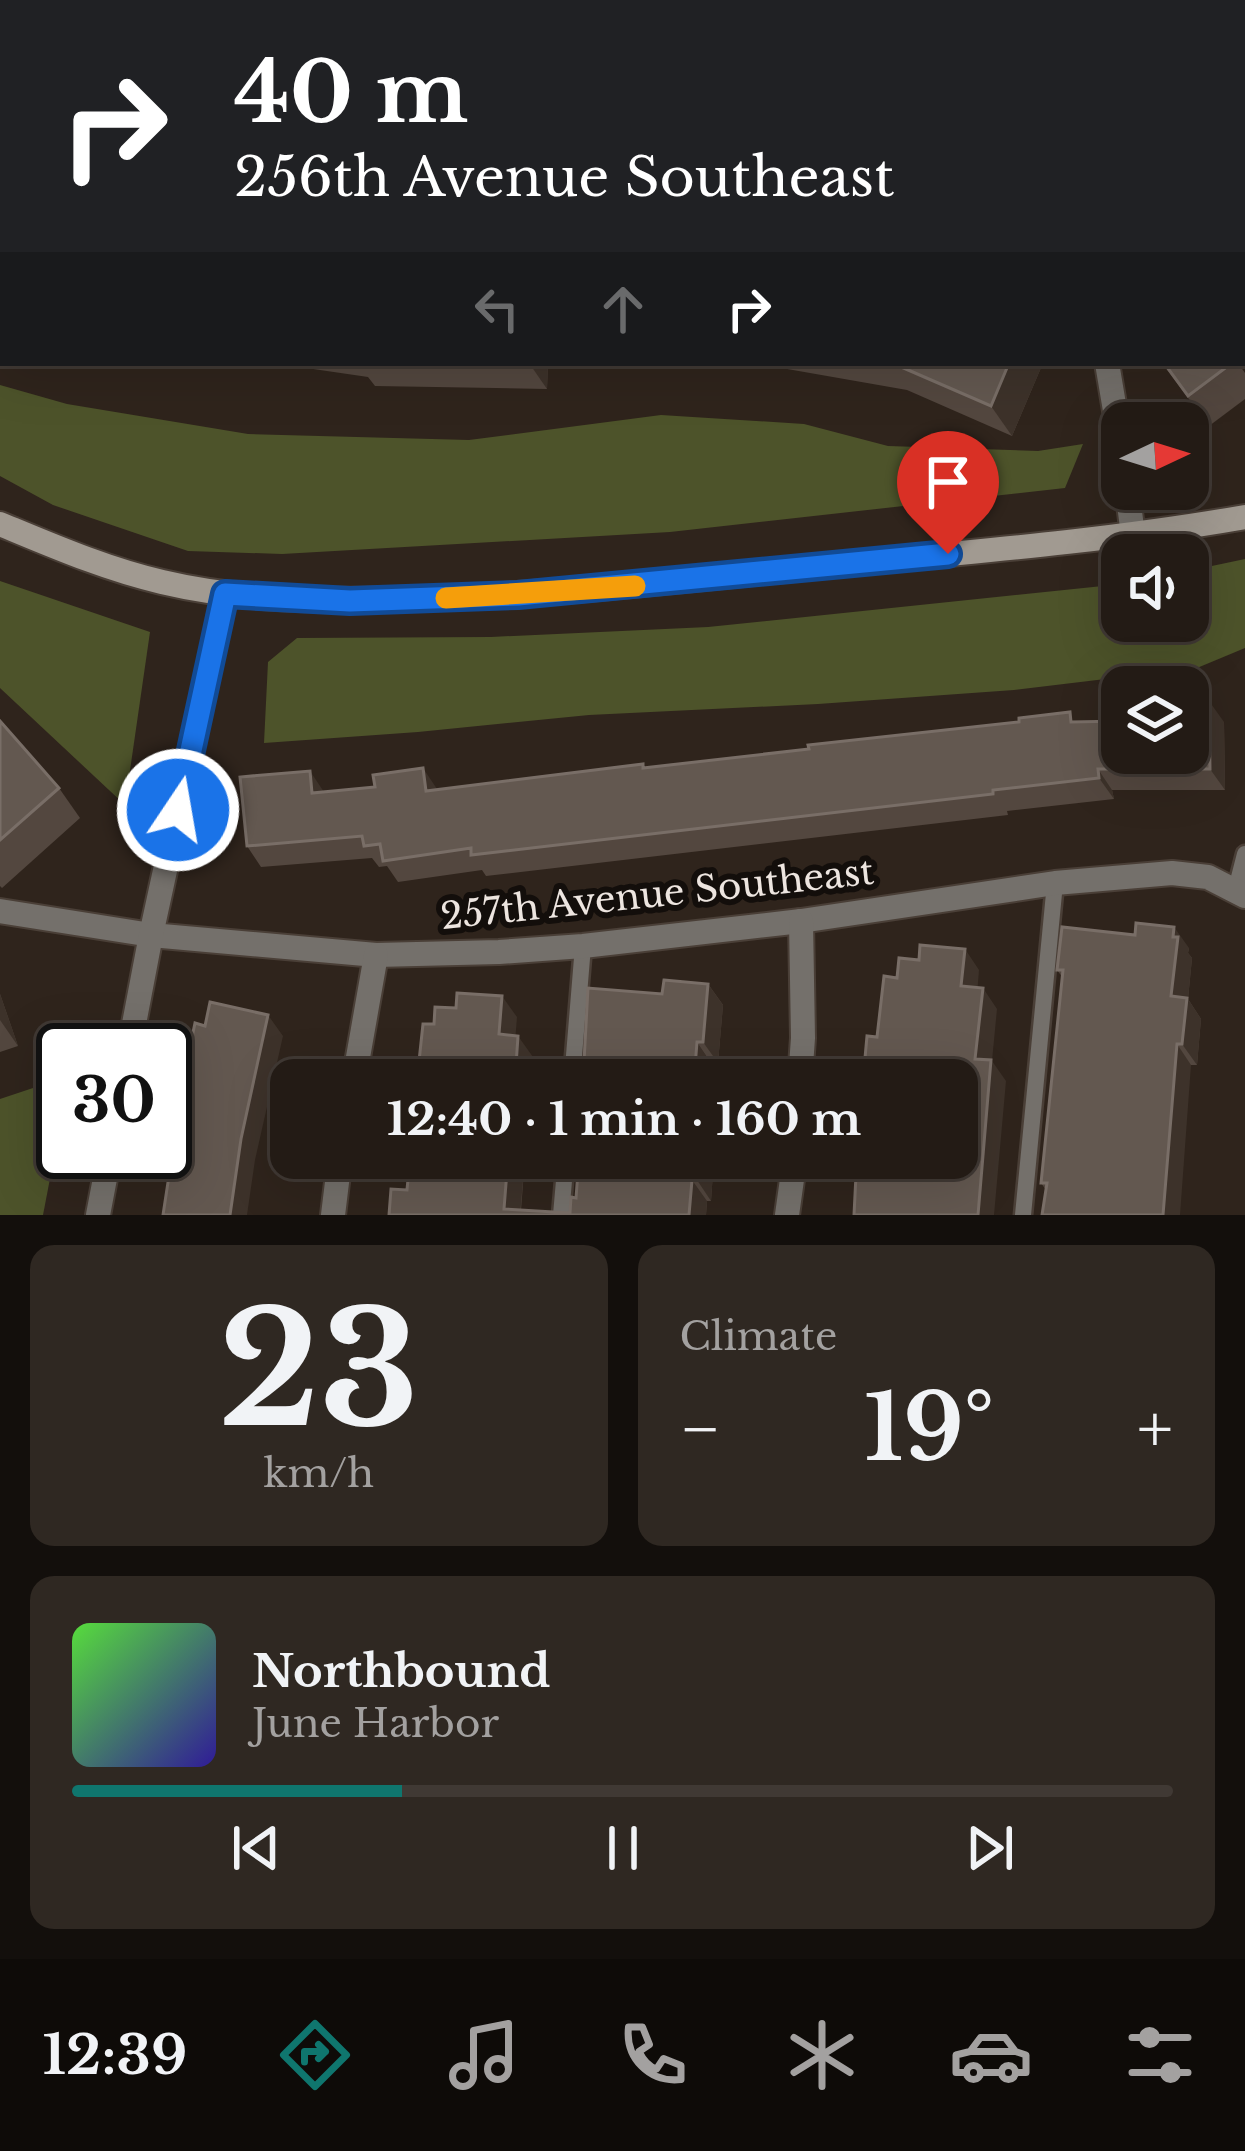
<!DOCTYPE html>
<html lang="en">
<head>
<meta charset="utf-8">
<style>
	body { margin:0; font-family:"Libre Baskerville",serif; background:#2f2822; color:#f1f3f6; height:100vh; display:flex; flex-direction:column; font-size:45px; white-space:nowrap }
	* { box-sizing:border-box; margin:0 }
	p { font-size:39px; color:#a3a1a0 }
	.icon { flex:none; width:66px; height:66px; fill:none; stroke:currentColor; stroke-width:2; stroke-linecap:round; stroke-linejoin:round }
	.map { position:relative; height:1215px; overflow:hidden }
	.side { display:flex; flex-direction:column; gap:30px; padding:30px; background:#130f0c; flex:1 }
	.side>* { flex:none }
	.banner { position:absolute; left:0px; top:0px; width:1245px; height:366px; box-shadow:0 12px 48px #0002,0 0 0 3px #403934; background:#202124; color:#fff; overflow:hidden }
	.needle { width:78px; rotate:86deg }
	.fabs { position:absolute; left:1101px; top:402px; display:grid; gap:24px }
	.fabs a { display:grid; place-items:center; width:108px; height:108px; border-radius:24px; background:#231b15; box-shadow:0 12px 48px #0002,0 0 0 3px #403934; font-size:60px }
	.speed { position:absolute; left:36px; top:1023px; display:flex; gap:24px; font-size:60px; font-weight:700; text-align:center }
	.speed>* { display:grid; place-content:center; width:156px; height:156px; border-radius:50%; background:#231b15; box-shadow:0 12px 48px #0002,0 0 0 3px #403934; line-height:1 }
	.speed .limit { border:6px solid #111; border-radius:18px; background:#fff; color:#111 }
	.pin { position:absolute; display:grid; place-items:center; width:102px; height:102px; color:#fff; margin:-123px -51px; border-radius:50% 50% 50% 0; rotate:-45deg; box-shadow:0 0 12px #0007 }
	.pin .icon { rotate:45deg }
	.me { position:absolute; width:132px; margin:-66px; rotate:12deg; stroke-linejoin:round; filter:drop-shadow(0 0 9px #0008) }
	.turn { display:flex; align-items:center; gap:42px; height:252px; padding:0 36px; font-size:54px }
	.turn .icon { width:156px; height:156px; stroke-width:2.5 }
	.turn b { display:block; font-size:84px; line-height:102px }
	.lanes { display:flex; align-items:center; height:114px; padding:0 36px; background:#0003; justify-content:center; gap:60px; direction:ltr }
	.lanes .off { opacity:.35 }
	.big { font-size:90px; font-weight:700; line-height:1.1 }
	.side .widget { flex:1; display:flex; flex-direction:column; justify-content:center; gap:18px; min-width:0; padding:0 42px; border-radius:24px; background:#2f2822 }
	.side .dial { align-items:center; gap:0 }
	.dial b { font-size:156px; line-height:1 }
	.song { display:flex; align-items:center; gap:36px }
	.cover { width:144px; height:144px; border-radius:18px; background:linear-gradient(135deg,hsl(110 70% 55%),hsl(250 70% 35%)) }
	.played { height:12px; border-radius:6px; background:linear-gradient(90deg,#0f766e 30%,#403934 30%) }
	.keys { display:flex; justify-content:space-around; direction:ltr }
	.heat { display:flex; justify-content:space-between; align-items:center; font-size:66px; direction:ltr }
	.side .tiles { flex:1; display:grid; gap:30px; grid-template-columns:1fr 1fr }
	.widget:last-child { grid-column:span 2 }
	.trip { position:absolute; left:270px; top:1059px; width:708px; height:120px; border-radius:24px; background:#231b15; box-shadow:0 12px 48px #0002,0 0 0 3px #403934; font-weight:700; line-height:120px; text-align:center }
	.menu { display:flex; height:192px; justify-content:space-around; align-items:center; background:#0e0b08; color:#a3a1a0 }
	.menu .icon { width:84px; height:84px }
	.menu .selected { color:#0f766e }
	.menu b { font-size:54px; color:#f1f3f6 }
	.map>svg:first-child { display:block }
</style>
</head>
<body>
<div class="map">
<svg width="1245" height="1215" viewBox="0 0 1245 1215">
	<rect width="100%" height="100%" fill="#2f241c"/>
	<!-- forest -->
	<g fill="#4d532a">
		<path d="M0,385L67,404L248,434L469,440L661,415L804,424L888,446L1038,451L1083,444L1065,488L670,532L282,554L188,551L53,505L0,476Z"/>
		<path d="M1245,559V648L1197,668L1014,690L818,704L589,715L418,732L264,743L268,662L297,638L491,637L708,627L1122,584V621H1188V571Z"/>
		<path d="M0,581L150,632L125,805L0,688Z"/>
		<path d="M63,1078V1111L43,1215H0V1099Z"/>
	</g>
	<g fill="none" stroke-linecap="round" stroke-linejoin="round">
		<defs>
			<g id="lane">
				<path d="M1236,889L1245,854"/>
				<path d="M572,1080L583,946"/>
				<path d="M561,1215L566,1158"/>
				<path d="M1023,1215L1055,883"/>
			</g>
			<g id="street">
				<path d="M1242,156L1245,155"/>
				<path d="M1107,363L1122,452"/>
				<path d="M1127,489L1133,535"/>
				<path d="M0,911L151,935L376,955L499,952L583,946L801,921L1055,883L1172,873L1208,877L1245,896"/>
				<path d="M129,1050L151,935L225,594"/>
				<path d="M354,1080L376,955"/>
				<path d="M800,1080L803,1038L801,921"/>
				<path d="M98,1215L110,1152"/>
				<path d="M333,1215L340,1158"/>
				<path d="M787,1215L795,1158"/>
			</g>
			<path id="secondary" d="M0,524C53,546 106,569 162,582C250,603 343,601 433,598C560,594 686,580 813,567C957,553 1102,542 1245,517"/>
		</defs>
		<!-- lane casing -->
		<use href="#lane" stroke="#4a3f37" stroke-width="21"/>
		<!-- street casing -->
		<use href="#street" stroke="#4a3f37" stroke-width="28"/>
		<!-- secondary casing -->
		<use href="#secondary" stroke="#4a3f37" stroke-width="28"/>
		<!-- lane -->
		<use href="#lane" stroke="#74706b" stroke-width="16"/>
		<!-- street -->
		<use href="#street" stroke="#74706b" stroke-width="24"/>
		<!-- secondary -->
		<use href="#secondary" stroke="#a19a91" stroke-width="24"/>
	</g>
	<!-- wall -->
	<g fill="#53473f">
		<path d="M208,0H1081L1080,3H210Z"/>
		<path d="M1099,0H1245V14L1242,16V3H1100Z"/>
		<path d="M0,145L3,147V324L0,323Z"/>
		<path d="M272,363H548L547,389L375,386L368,377Z"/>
		<path d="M767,363H1043L1012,436L907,390L770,366Z"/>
		<path d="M1162,363H1238L1245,373V399L1209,426Z"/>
		<path d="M0,721L59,788L80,818L2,888L0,886Z"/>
		<path d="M1077,722H1224L1225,790H1112L1114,799L1007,811L1008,815L486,876L482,870L398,882L387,866L379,867L372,858L261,867L247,846L324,792L437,790L643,764L646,768Z"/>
		<path d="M1189,948L1188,953L1192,958L1188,999L1201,1019L1197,1065H1191L1046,1190L1041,1183L1063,978L1057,970Z"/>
		<path d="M708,984L723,1005L718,1063H711L662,994Z"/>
		<path d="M0,994L18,1046L0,1052Z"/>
		<path d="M410,1158H525L521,1210L570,1213L576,1198L579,1158H714L711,1201H707L706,1215H389L407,1190Z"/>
	</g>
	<!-- shaded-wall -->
	<g fill="#3d322a">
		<path d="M0,0H27L26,3H3V19L0,14Z"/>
		<path d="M1057,0H1081L1080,3H1056Z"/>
		<path d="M529,363H548L547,389Z"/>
		<path d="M1009,363H1043L1012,436L991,406Z"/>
		<path d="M1209,701L1224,722L1225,790L1210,769Z"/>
		<path d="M423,768L437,789L426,791Z"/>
		<path d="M1098,769L1112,790L1114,799L1099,778Z"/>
		<path d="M310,771L324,792L312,793Z"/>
		<path d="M1174,927L1189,948L1188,953L1192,958L1188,999L1201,1019L1197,1065L1182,1044L1171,996Z"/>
		<path d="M965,949L979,970L976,1007L961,986Z"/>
		<path d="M708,984L723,1005L718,1063L703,1042Z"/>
		<path d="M983,988L997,1009L992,1061L1006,1081L994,1215H978L975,1059Z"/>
		<path d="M0,994L18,1046L0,1020Z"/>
		<path d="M502,996L517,1017L514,1055L499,1034Z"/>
		<path d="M268,1015L283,1036L255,1160L247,1215H230L241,1139Z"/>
		<path d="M518,1036L533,1057L531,1080H515Z"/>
		<path d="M697,1042L711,1063L710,1080H694Z"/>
		<path d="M1177,1044L1191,1065L1180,1215H1163Z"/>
		<path d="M508,1158H525L520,1215L504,1209Z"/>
		<path d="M698,1158H714L711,1201L697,1180Z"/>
		<path d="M692,1180L707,1201L706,1215H689Z"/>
	</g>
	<!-- building -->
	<g fill="#635850" stroke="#796e67" stroke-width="3">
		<path d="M224,0H1057L1056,3H235Z"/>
		<path d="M1099,0H1200L1195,3H1100Z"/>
		<path d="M0,145L3,147V306L0,304Z"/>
		<path d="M1242,193L1245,197V270L1242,266Z"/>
		<path d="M892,363H1009L991,406Z"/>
		<path d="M1164,363H1232L1188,396Z"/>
		<path d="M1188,701H1209L1210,769H1098L1099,778L993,790V794L471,855V848L383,861L380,844L364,846L362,836L247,846L240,777L310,771L312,793L375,787L373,775L423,768L426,791L643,764V768L809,749L808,745L1019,722V718L1070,712L1071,722L1122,721V753H1188Z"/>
		<path d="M0,721L59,788L0,840Z"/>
		<path d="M1136,923L1174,927L1173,937H1178L1171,996L1187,998L1182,1044H1177L1163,1215H1042L1047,1183H1041L1063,970H1057L1062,927L1135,935Z"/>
		<path d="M920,945L965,949L961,986L983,988L975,1059L991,1060L978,1215H854L856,1175L864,1176L865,1158H957V1080H863L867,1036L877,1037L884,976L897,978L899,958L919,960Z"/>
		<path d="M664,980L708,984L703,1042H697L694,1080H583L588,988L662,994Z"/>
		<path d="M457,993L502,996L499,1034L518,1036L515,1080H417L423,1024H434L435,1007L456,1008Z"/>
		<path d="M210,1002L268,1015L241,1139L230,1215H163L185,1071L195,1023L205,1026Z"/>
		<path d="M410,1158H508L504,1209L570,1213L571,1197L576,1198L579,1158H698L697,1180H692L689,1215H389L391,1189L407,1190Z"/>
	</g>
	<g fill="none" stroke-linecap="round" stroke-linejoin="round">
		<defs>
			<path id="route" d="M178,810L225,594L350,601L518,595L948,554"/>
		</defs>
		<!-- route casing -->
		<use href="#route" stroke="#114b97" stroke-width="30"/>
		<!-- route -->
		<use href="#route" stroke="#1a73e8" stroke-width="21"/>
		<!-- slow -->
		<path stroke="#f59e0b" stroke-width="21" d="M446,598L635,586"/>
	</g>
	<g text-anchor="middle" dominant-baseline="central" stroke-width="12" stroke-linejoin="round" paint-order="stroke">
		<!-- street labels -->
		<g font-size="36" fill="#ede5e0" stroke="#130e0b">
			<text transform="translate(657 894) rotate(-6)">257th Avenue Southeast</text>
		</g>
	</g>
</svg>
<div class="fabs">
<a><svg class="needle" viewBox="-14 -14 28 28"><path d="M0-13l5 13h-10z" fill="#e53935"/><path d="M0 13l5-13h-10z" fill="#a3a1a0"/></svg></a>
<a><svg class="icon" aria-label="sound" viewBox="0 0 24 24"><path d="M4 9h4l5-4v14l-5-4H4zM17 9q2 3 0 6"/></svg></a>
<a><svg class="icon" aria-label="layers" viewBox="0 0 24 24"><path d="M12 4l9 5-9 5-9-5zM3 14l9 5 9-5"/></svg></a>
</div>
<div class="speed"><div class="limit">30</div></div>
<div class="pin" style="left:948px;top:554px;background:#d93025"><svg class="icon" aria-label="arrive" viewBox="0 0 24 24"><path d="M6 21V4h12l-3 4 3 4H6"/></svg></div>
<svg class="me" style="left:178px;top:810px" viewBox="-20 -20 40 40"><circle r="17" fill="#1a73e8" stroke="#fff" stroke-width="3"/><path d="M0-11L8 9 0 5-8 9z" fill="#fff"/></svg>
<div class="trip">12:40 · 1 min · 160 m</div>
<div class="banner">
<div class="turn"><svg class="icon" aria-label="right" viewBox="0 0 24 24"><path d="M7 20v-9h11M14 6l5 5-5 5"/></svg><div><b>40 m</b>256th Avenue Southeast</div></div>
<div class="lanes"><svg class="icon off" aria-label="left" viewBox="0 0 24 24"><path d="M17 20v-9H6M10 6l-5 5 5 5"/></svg><svg class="icon off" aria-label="ahead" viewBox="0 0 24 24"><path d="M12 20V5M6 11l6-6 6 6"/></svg><svg class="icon" aria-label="right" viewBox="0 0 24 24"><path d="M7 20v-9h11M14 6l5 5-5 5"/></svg></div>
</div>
</div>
<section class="side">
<div class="tiles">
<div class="widget dial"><b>23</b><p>km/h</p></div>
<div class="widget"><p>Climate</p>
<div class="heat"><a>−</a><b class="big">19°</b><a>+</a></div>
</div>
<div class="widget">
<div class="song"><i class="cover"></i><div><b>Northbound</b><p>June Harbor</p></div></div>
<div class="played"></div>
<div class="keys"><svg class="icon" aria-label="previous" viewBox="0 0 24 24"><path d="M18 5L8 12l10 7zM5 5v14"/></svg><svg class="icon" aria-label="pause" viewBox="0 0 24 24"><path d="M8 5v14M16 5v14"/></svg><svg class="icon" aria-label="next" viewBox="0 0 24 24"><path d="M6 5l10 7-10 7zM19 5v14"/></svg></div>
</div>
</div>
</section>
<nav class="menu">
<b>12:39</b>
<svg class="icon selected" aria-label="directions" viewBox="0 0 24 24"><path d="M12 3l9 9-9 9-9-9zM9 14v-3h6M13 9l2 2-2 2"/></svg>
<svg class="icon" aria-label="music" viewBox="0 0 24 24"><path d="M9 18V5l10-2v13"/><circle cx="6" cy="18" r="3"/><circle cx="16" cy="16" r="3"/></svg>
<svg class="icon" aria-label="phone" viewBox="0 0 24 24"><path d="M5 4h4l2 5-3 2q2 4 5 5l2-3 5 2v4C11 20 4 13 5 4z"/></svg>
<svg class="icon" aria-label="climate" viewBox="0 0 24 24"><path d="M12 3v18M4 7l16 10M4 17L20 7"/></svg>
<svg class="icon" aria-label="car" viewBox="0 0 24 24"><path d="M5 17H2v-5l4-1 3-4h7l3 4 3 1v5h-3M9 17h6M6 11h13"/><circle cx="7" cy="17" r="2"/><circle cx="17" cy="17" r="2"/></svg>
<svg class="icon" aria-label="filters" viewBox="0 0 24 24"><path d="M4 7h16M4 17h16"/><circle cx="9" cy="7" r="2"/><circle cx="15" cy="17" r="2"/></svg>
</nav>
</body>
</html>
